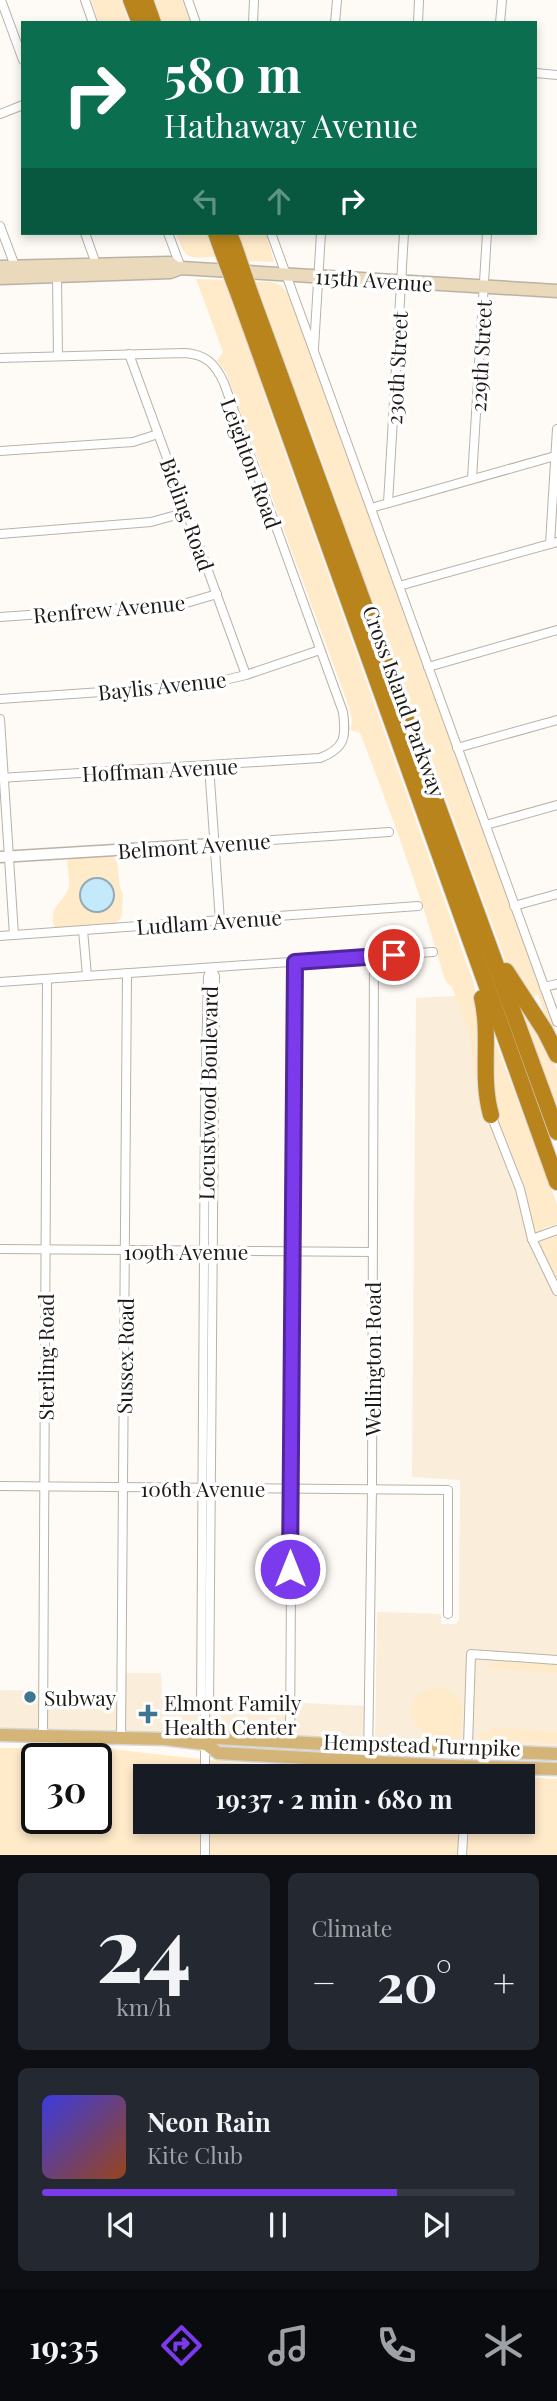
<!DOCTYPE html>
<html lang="en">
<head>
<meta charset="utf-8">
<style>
	body { margin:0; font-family:"Playfair Display",serif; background:#242831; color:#f1f3f6; height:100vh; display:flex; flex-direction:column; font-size:26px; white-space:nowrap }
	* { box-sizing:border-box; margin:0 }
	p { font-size:23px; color:#9ea1a6 }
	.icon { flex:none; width:38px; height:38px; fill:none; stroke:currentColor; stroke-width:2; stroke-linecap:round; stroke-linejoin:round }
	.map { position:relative; height:1855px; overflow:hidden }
	.sheet { display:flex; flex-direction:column; gap:18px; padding:18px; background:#0d0f14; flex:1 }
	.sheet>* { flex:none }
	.banner { position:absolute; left:21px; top:21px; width:516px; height:214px; border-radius:0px; box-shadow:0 4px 10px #0003; background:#0b6e4f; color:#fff; overflow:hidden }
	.speed { position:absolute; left:21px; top:1743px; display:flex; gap:14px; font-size:35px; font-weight:700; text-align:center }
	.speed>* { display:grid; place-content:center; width:91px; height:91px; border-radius:50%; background:#171b24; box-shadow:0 4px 10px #0003; line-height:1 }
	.speed .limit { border:4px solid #111; border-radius:10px; background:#fff; color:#111 }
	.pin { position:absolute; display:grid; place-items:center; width:60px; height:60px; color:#fff; margin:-30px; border:4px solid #fff; border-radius:50%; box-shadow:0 2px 7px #0007 }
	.me { position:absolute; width:77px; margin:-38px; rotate:0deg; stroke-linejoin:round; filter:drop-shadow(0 0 5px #0008) }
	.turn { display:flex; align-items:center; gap:24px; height:147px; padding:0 28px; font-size:32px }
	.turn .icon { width:91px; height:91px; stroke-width:2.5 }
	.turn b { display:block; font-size:49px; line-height:60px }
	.lanes { display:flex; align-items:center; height:66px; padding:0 28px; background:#0003; justify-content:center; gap:35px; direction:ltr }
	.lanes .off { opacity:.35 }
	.big { font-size:52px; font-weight:700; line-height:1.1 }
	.sheet .card { flex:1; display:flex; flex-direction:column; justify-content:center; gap:10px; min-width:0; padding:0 24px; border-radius:10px; background:#242831 }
	.sheet .dial { align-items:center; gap:0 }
	.dial b { font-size:91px; line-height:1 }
	.song { display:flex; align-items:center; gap:21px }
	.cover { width:84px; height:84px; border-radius:10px; background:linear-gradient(135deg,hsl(240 70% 55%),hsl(20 70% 35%)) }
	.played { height:7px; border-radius:4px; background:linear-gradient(90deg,#7c3aed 75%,#363941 75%) }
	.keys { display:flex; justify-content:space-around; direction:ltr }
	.heat { display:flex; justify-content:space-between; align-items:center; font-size:38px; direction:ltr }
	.sheet .tiles { flex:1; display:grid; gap:18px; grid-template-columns:1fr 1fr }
	.card:last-child { grid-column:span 2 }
	.trip { position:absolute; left:133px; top:1764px; width:402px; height:70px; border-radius:0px; background:#171b24; box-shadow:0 4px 10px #0003; font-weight:700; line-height:70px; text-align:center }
	.tabs { display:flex; height:112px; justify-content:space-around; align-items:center; background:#090b0e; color:#9ea1a6 }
	.tabs .icon { width:49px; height:49px }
	.tabs .selected { color:#7c3aed }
	.tabs b { font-size:32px; color:#f1f3f6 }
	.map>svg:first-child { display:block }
</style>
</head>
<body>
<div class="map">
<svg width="557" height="1855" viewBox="0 0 557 1855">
	<rect width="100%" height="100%" fill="#fefaf5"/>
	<!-- built -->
	<g fill="#faedd9">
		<path d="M456,996L557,1271V1749L375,1742L377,1612L441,1614V1624H456L459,1620L460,1480L412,1477L416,998Z"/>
		<path d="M120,1673H161L162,1696L364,1706L363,1743L0,1735V1690L120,1693Z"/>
	</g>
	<!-- green -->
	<g fill="#ffeaca" fill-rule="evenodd">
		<path d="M91,0H121L129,23H99Z"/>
		<path d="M154,0H182L191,23H162Z"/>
		<path d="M176,233H209L218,257C188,257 187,263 176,233Z"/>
		<path d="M235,233H266L274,262L245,261Z"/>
		<path d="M196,279L226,280L260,375L262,388L473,981L481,1011V1086L474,1075L470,1035L452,987L447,983L444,977C421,894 391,813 360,733L351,730L352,720L349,707L230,383L226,372L217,361L223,352Z"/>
		<path d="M253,282C271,282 279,279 289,296L557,1035V1048L549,1031L538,994L535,996V1005L507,965L431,758L393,665L309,424L281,362Z"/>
		<path d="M110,854L117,860L120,888L123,894L122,915L117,923L60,930L55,928C46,905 67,902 69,885C70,878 67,868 67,861L76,856Z"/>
		<path d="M513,994L550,1052L557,1070V1117Z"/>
		<path d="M493,1035L557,1204V1224L536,1231L531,1224L527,1197L490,1095Z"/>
		<path d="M557,1235V1280L539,1246L543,1240Z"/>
		<path d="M495,1662L557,1665V1673L486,1668Z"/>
		<path d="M436,1688L446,1689L456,1697L459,1696L463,1709L459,1742L439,1741L424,1734L425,1732C404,1717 409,1690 436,1688Z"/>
		<path d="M491,1728L557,1731V1743L480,1739V1733L491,1732Z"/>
		<path d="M0,1748H100L237,1763L506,1776H145V1822H523V1777L557,1779V1855H0ZM37,1759H96V1818H37Z"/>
	</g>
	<!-- water -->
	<circle fill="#c4e9fa" stroke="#92abb6" stroke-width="2" cx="97" cy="895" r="17"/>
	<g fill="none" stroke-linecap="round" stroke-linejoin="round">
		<defs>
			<g id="minor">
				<path d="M1,0L23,60"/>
				<path d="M85,0L93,23"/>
				<path d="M188,0L196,23"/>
				<path d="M253,23L254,0"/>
				<path d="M335,23L337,0"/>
				<path d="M418,23L419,0"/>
				<path d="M500,23L502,0"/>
				<path d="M536,73L557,75"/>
				<path d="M0,114L23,105"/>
				<path d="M0,226L15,266"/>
				<path d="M85,233L96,264"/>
				<path d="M168,233L181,268"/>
				<path d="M271,233L557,1022"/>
				<path d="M57,276L58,356"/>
				<path d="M314,348L321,233"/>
				<path d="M129,354L246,675"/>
				<path d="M0,358L184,353C205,354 215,363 224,383L343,712C346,736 346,748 320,758L0,778"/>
				<path d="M0,451L133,442L158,434"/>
				<path d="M472,479L487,233"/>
				<path d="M388,503L404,233"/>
				<path d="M371,508L555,456"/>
				<path d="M0,534L151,522L187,512"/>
				<path d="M550,544L557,429"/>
				<path d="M399,586L557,542"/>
				<path d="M0,617L183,604L217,594"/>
				<path d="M428,667L557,630"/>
				<path d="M0,699L203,685L246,675L320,650"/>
				<path d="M0,719L14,935"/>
				<path d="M457,748L557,720"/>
				<path d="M209,766L220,921"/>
				<path d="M486,825L557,805"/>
				<path d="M214,844L389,832"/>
				<path d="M514,906L557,894"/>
				<path d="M83,930L87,976"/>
				<path d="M0,936L418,906"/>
				<path d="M0,982L433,952"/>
				<path d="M544,987L557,984"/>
				<path d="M491,1115L520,1189L532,1239L557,1291"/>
				<path d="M532,1239L557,1230"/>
				<path d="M0,1249L372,1252"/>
				<path d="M0,1486L448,1490V1614"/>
				<path d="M205,1712L209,1708L215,976L211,968"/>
				<path d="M43,1736L47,979"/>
				<path d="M121,1739L127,973"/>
				<path d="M290,1742L295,962"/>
				<path d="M368,1762L372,1489L374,956"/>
				<path d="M205,1776V1712L201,1707L205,1108L208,977L211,968"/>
				<path d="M467,1776L471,1654L557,1660"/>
				<path d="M205,1822V1855"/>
				<path d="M462,1855L464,1822"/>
			</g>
			<path id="tertiary" d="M0,857L214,844"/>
			<g id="secondary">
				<path d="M0,267L170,263L174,266"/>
				<path d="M0,278L170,272L181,268L557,291"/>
			</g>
			<g id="primary">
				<path d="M0,1735L165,1739L206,1744L218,1753L450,1766"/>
				<path d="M206,1744L215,1738L398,1748L453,1749"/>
				<path d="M488,1751L557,1754"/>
				<path d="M487,1767L557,1769"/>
			</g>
			<g id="motorway">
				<path d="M131,0L140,23"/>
				<path d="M145,0L153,23"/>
				<path d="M216,233L222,250"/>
				<path d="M229,233L234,246"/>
				<path d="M250,293L557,1132"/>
				<path d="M239,295L557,1182"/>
				<path d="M506,971L545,1031L557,1055"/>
				<path d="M482,998C491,1036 480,1077 491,1115"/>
			</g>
		</defs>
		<!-- minor casing -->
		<use href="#minor" stroke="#bab2a5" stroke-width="10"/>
		<!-- tertiary casing -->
		<use href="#tertiary" stroke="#bab2a5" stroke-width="13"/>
		<!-- secondary casing -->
		<use href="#secondary" stroke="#bab2a5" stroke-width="15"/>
		<!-- primary casing -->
		<use href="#primary" stroke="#d6d6d5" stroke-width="15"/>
		<!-- motorway casing -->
		<use href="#motorway" stroke="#d6d6d5" stroke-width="18"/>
		<!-- minor -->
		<use href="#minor" stroke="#fff" stroke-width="8"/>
		<!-- tertiary -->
		<use href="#tertiary" stroke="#fff" stroke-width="10"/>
		<!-- secondary -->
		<use href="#secondary" stroke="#eadabb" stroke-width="12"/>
		<!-- primary -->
		<use href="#primary" stroke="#d5b577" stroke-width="12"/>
		<!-- motorway -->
		<use href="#motorway" stroke="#b9841c" stroke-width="16"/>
		<defs>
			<g id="primary-bridge">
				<path d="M453,1749L488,1751"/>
				<path d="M450,1766L487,1767"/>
			</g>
			<g id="motorway-bridge">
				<path d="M234,246L250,293"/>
				<path d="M222,250L239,295"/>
			</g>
		</defs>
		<!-- primary-bridge casing -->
		<use href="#primary-bridge" stroke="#d6d6d5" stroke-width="15" stroke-linecap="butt"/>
		<!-- motorway-bridge casing -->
		<use href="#motorway-bridge" stroke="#d6d6d5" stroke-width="18" stroke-linecap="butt"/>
		<!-- primary-bridge -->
		<use href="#primary-bridge" stroke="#d5b577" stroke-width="12"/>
		<!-- motorway-bridge -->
		<use href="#motorway-bridge" stroke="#b9841c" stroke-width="16"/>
	</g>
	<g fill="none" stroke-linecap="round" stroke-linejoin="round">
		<defs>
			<path id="route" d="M290,1569L295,962L394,955"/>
		</defs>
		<!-- route casing -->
		<use href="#route" stroke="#51269a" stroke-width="18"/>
		<!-- route -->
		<use href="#route" stroke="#7c3aed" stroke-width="12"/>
	</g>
	<!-- markers -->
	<g fill="#3c768f" stroke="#fff" stroke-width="2.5">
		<circle cx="30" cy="1697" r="7"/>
		<path d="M144.5 1703.5h7v7h7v7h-7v7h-7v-7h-7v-7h7z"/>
	</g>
	<g text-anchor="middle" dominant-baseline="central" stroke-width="7" stroke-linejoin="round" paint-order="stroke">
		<!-- street labels -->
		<g font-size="21" fill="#1e1b16" stroke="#fff">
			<text transform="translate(374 279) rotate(4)">115th Avenue</text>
			<text transform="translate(480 356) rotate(-87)">229th Street</text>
			<text transform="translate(396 368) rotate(-87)">230th Street</text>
			<text transform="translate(252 463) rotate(70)">Leighton Road</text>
			<text transform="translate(188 514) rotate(70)">Bieling Road</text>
			<text transform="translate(109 608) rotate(-5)">Renfrew Avenue</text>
			<text transform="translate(162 685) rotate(-6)">Baylis Avenue</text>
			<text transform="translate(405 701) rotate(70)">Cross Island Parkway</text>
			<text transform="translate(160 769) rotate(-3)">Hoffman Avenue</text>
			<text transform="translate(194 845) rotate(-4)">Belmont Avenue</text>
			<text transform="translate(209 921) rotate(-4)">Ludlam Avenue</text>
			<text transform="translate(207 1093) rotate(-89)">Locustwood Boulevard</text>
			<text x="186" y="1251">109th Avenue</text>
			<text transform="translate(124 1356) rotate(-89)">Sussex Road</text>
			<text transform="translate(45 1357) rotate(-90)">Sterling Road</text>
			<text transform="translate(372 1359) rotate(-90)">Wellington Road</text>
			<text x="203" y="1488">106th Avenue</text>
			<text transform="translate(422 1744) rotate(2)">Hempstead Turnpike</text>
		</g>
		<!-- poi labels -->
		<g font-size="21" fill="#1e1b16" stroke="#fff" text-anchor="start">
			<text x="44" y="1697">Subway</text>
			<text x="164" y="1702">Elmont Family<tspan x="164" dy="24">Health Center</tspan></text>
		</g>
	</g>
</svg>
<div class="speed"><div class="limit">30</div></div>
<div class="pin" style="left:394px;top:955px;background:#d93025"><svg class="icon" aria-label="arrive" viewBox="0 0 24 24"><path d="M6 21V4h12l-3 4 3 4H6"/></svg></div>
<svg class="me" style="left:290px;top:1569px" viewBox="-20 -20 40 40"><circle r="17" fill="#7c3aed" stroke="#fff" stroke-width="3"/><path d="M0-11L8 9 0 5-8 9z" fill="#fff"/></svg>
<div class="trip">19:37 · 2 min · 680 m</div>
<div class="banner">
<div class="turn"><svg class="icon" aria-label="right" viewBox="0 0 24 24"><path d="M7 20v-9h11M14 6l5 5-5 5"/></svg><div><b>580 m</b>Hathaway Avenue</div></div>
<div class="lanes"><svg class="icon off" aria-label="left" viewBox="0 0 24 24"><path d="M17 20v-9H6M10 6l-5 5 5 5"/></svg><svg class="icon off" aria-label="ahead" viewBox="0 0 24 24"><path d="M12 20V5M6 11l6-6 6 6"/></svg><svg class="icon" aria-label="right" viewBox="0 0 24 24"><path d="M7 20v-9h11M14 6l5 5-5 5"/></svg></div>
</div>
</div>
<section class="sheet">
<div class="tiles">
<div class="card dial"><b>24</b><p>km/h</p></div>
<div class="card"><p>Climate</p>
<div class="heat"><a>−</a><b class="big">20°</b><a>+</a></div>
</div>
<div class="card">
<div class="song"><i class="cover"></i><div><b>Neon Rain</b><p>Kite Club</p></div></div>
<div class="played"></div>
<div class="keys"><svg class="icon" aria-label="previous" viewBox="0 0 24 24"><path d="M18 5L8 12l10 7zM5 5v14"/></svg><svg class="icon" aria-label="pause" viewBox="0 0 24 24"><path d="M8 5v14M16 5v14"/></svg><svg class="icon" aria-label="next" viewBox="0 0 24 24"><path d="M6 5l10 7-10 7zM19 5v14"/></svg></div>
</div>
</div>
</section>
<nav class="tabs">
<b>19:35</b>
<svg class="icon selected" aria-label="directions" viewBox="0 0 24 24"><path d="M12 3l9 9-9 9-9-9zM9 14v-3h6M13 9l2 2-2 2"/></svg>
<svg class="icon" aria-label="music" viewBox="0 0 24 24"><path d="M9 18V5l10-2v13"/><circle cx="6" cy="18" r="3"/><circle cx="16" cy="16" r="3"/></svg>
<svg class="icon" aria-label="phone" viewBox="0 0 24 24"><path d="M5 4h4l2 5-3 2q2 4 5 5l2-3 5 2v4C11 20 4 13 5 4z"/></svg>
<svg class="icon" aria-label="climate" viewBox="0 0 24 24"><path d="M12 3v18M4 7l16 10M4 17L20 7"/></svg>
</nav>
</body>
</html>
